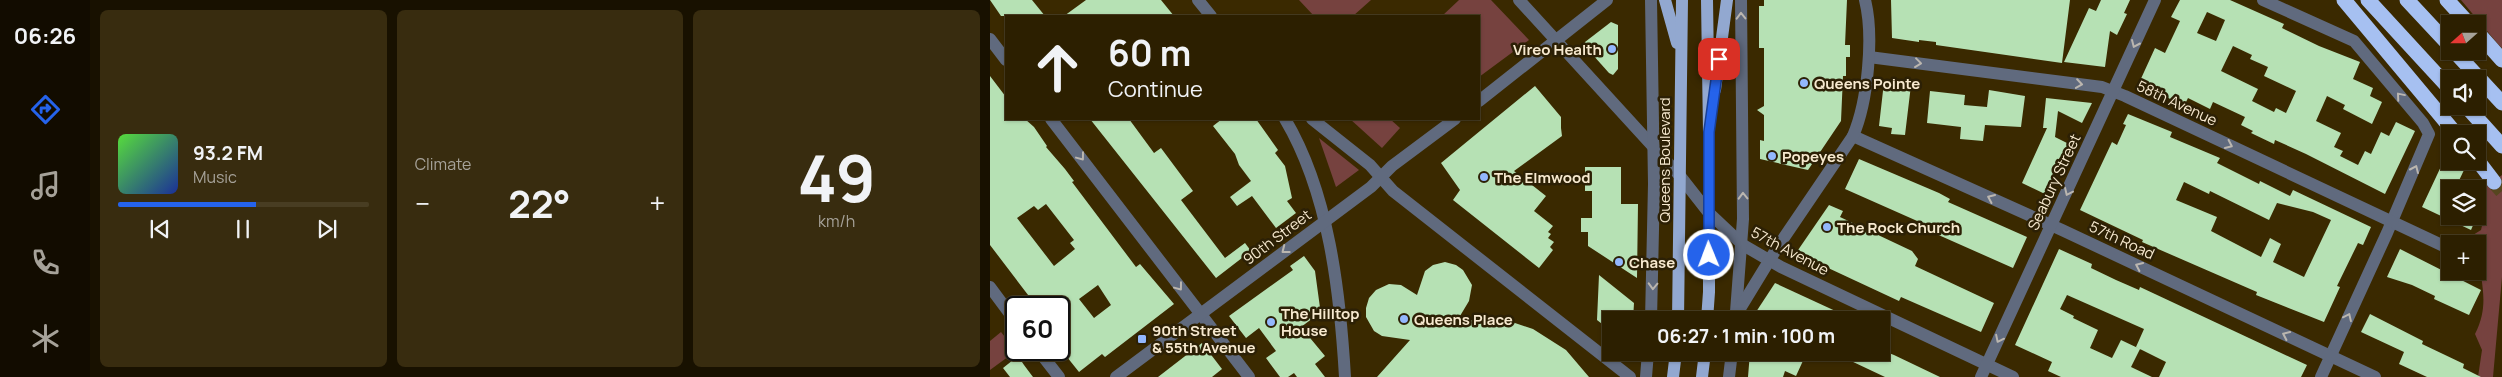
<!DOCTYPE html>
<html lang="en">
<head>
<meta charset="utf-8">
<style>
	body { margin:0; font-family:Manrope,sans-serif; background:#382c0f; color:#f1f3f6; height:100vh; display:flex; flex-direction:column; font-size:19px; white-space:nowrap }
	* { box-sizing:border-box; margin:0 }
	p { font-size:16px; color:#a6a299 }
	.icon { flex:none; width:28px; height:28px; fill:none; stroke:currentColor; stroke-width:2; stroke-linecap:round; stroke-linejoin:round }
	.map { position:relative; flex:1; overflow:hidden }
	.drawer { display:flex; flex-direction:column; gap:10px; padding:10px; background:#181100; width:900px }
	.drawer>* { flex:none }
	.guide { position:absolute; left:15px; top:15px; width:475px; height:105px; border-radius:0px; box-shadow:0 1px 4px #0004,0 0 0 1px #483d22; background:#2c1f00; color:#f1f3f6; overflow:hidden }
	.needle { width:32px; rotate:249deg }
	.buttons { position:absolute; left:1451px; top:15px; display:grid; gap:10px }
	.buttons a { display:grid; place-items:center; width:45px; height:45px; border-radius:0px; background:#2c1f00; box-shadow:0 1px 4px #0004,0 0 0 1px #483d22; font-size:25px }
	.speed { position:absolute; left:15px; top:296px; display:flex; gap:10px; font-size:25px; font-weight:700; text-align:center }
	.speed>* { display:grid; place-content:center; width:65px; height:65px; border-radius:50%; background:#2c1f00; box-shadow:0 1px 4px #0004,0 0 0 1px #483d22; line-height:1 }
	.speed .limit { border:2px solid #111; border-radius:8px; background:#fff; color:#111 }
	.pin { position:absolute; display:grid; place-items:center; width:42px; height:42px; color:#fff; margin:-21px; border-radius:10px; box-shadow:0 2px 8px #0006 }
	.me { position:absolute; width:55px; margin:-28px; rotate:359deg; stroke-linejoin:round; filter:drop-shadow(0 0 4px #0008) }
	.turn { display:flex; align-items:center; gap:18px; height:105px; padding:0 20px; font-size:22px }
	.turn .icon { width:65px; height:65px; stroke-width:2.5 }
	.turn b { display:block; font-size:35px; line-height:42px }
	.big { font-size:38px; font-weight:700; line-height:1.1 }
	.drawer .widget { flex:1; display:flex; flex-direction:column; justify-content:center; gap:8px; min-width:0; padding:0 18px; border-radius:8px; background:#382c0f }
	.drawer .dial { align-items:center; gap:0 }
	.dial b { font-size:65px; line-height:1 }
	.song { display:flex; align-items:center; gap:15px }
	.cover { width:60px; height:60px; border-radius:8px; background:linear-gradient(135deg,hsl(110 70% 55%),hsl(230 70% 35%)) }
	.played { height:5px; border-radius:2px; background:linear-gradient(90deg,#2563eb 55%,#483d22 55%) }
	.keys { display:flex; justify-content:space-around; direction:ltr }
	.heat { display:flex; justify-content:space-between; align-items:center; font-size:28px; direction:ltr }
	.drawer .tiles { flex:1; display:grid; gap:10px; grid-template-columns:repeat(3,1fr) }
	.trip { position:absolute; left:612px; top:311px; width:288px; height:50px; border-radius:0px; background:#2c1f00; box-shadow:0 1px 4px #0004,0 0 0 1px #483d22; font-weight:700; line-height:50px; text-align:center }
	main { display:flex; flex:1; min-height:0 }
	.menu { display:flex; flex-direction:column; width:90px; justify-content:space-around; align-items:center; background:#120c00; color:#a6a299 }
	.menu .icon { width:35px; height:35px }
	.menu .selected { color:#2563eb }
	.menu b { font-size:22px; color:#f1f3f6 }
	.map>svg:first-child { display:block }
</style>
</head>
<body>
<main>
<nav class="menu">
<b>06:26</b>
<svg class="icon selected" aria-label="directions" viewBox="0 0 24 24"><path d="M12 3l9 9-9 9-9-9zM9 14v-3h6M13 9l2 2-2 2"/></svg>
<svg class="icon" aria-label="music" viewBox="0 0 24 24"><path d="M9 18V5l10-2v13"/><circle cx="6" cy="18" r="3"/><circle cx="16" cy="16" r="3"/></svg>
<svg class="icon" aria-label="phone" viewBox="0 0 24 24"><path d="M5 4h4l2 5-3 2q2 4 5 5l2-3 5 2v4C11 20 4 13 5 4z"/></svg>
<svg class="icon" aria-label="climate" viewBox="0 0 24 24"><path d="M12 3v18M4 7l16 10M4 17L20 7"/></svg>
</nav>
<section class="drawer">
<div class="tiles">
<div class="widget">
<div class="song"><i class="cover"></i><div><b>93.2 FM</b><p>Music</p></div></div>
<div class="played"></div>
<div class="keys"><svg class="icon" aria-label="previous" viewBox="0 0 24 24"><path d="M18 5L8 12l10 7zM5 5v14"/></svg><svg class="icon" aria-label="pause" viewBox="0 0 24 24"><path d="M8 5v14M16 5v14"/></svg><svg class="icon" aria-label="next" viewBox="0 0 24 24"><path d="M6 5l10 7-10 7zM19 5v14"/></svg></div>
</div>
<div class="widget"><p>Climate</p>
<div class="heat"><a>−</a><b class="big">22°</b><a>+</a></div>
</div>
<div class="widget dial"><b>49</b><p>km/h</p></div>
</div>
</section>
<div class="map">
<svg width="1512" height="377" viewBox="0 0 1512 377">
	<rect width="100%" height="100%" fill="#3a2900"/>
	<!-- green -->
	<g fill="#76423f">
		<path d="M309,0H381L363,16H324Z"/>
		<path d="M469,0H501L539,40L489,77V16H452Z"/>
		<path d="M1471,0H1512V48L1508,44Z"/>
		<path d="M360,119H400L410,128L392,148Z"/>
		<path d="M329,138L369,170L346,187Z"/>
		<path d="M1512,175V277L1503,377H1488L1492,350L1485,334C1502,301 1488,278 1488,244H1476L1475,240L1491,230L1496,208L1483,180L1494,189Z"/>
		<path d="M11,332L26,351L0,370V341Z"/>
	</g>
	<!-- building -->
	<g fill="#b6e1b4" fill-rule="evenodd">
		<path d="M0,0H42L55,16H11Z"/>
		<path d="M96,0H171L184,16H74Z"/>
		<path d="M774,0H857L855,45H860V57H856V76H853L851,121L818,170L770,159V140L774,141V115L767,110L774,106V48H769V6H774Z"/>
		<path d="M901,0H1080L1072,63L946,45V42L929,40V42L902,38Z"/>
		<path d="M1111,0H1140L1134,13L1137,14L1127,35L1120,31L1115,67L1074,62L1099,8L1106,11Z"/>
		<path d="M1190,0H1240L1294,24L1292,28L1329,46L1370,62L1363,79L1383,88L1380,96L1392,102L1382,124L1353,109L1355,105L1337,96L1326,121L1351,133L1344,147L1353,151L1350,156L1368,165L1375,151L1381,154L1391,132L1399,136L1406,122L1425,131L1395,194L1316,154L1285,140L1284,144L1261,133L1263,131L1251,125L1255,117L1223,102L1220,109L1198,98L1194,106L1149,83L1165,48L1175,53L1190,21L1181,17ZM1217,12L1235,20L1226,41L1207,33ZM1243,46L1262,55L1260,59L1278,67L1274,76L1306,91L1296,113L1286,108L1284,112L1262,101L1268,89L1231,71Z"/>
		<path d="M621,22L628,25V69L623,75L619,73L594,45L595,42Z"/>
		<path d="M0,76L16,97V119H35L44,127L57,146L56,147L75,169L84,181L82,182L146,267L150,264L184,304L115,357L112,354L89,372L69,347V308H48L0,245ZM56,204L84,240L80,243L85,249L64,266L27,218L44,206L48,210ZM108,285L121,305L104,318L89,299Z"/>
		<path d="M894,82L921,85L915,135L901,134L902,128L889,126Z"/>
		<path d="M545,86L571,117V128L572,136L524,171L556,196L544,211L563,226L558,232L561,234L558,238L564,242L560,247L563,250L549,268L463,200L470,190L451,163Z"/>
		<path d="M999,90L1035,96L1031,127L995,125L993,141L970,139L971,127L937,123L940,91L975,95L974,105L997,107Z"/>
		<path d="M1056,98L1102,103L1092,123L1068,111L1065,137L1079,144L1055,194L1032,183L1057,128H1053Z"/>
		<path d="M1138,114L1182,132L1180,137L1230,158L1227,163L1269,184L1270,181L1300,196L1303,190L1381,227L1373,245L1368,243L1347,286L1350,287L1334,322L1266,295L1267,292L1152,242L1153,240L1090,210L1122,142L1127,145L1136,125L1133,124ZM1194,182L1219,194L1220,191L1279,220L1287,203L1323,212L1341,220L1314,277L1283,262L1291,244L1280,238L1271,257L1221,231L1227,217L1186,200Z"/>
		<path d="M100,119H139L164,153L171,148L203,191L191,200L235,258L255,243L261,251L226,278Z"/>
		<path d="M232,119H266L288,150L285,153L295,166L302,198L297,201L306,213L286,228L262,196L247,206L240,197L261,181L249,165L245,154L223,126Z"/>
		<path d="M869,159L949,193L960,199L958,202L1037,237L1023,268L944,233L945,229L934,224L855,189Z"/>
		<path d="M1454,160L1474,170L1465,189H1460V216H1487L1481,230L1432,207Z"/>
		<path d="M595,167H631V204H648L647,278L598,246V232H591V218H602V191H595Z"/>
		<path d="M839,205L853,211L850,217L922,251L928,259L925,266L1004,303L991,332L911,297L909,301L806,253Z"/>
		<path d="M1069,249L1102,264L1101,268L1126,280L1149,290L1150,287L1317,365L1311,377H1169L1176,362L1146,347L1154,329L1077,295L1070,309L1084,316L1083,318L1108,330L1100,348L1122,358L1131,340L1150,349L1141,367L1162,377H1071L1058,371L1062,362L1025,345Z"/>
		<path d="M1410,249L1491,290L1479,315L1444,299L1445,296L1422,285L1397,277Z"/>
		<path d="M314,256L325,271L331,315H327L311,327L335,356L325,364L335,377H307L304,373L298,377H290L276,358L286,351L269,328L256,338L239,316L303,270L300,266Z"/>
		<path d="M455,262L466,265L473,270L482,285L479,301L467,321L503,319L522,322L543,329L576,350L599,377H387L420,340L392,336L384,331L376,317V308L379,298L386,290L399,284L411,285L427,295L435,271L443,265Z"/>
		<path d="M609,275L644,303L643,320H621V331L607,320Z"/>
		<path d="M785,283L865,320H764L766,312Z"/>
		<path d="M1380,314L1433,341L1432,344L1474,364L1473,368L1491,377H1437L1409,364L1414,352L1371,332Z"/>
		<path d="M212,343L232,369L222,377H168Z"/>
		<path d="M891,350L904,355L950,377H895L842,352H891Z"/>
		<path d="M760,352H817L806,376L795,371L793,377H758Z"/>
		<path d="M28,356L34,365L43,377H20L13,368Z"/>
	</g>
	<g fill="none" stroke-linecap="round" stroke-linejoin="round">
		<!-- highway-tunnel -->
		<path stroke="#56461f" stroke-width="15" stroke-dasharray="15 8" stroke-linecap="butt" d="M1504,182L1512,191"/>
		<!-- minor -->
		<g stroke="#606a7e" stroke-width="12">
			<path d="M208,0L221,16"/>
			<path d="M529,0L690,176L719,213L753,245L791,267L1023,377"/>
			<path d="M1273,0L1364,41L1433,123L1439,134L1397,233L1331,377"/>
			<path d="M0,39L16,60"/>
			<path d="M879,57L1112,87L1135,96L1460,249"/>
			<path d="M489,101L617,0"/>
			<path d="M61,119L259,377"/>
			<path d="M295,119C339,193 350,292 355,377"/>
			<path d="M322,119L380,165L403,191L640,377"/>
			<path d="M863,136L1072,230L1385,377"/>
			<path d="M0,287L26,322"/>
			<path d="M746,312L753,219L751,0"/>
			<path d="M746,315L787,248L863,136C878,101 884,36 875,0"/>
			<path d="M661,320L664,184L661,0"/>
			<path d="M48,350L69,377"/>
			<path d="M126,377L381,187L402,166L465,119"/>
			<path d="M656,377L658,352"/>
			<path d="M739,377L742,352"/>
			<path d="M991,377L1165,0"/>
		</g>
		<!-- major -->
		<g stroke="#92a8d0" stroke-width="12">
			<path d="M675,0L687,43"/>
			<path d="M717,0L719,133V292L717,320"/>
			<path d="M725,90L737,0"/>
			<path d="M688,320L692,0"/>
			<path d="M683,377L686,352"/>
			<path d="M712,377L715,352"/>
		</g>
		<!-- highway -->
		<g stroke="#a6c0f1" stroke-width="15">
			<path d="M1354,0L1466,134"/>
			<path d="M1378,0L1460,89"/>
			<path d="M1417,0L1460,46"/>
			<path d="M1457,0L1479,24"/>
			<path d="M1488,33L1512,60"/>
			<path d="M1464,51L1512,103"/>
			<path d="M1476,106L1512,146"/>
			<path d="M1488,161L1504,182"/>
		</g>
	</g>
	<!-- one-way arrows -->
	<defs><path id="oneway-chevron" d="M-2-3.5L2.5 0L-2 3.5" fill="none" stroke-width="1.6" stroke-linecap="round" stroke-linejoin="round" transform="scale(1.25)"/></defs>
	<g stroke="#bbb6af">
		<use href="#oneway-chevron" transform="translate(751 16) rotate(-91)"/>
		<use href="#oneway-chevron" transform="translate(1145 44) rotate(114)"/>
		<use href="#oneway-chevron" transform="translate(928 63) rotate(7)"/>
		<use href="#oneway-chevron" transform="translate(1089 84) rotate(8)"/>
		<use href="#oneway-chevron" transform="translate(1410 96) rotate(-130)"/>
		<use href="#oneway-chevron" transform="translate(1239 145) rotate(25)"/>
		<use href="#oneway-chevron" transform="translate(91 157) rotate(53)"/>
		<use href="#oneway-chevron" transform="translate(1425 169) rotate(-66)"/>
		<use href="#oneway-chevron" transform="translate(1078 192) rotate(115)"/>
		<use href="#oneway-chevron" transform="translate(753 196) rotate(-91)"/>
		<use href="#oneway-chevron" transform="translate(1001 198) rotate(-156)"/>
		<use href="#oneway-chevron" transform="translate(295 250) rotate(142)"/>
		<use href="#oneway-chevron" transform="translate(1149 266) rotate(-155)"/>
		<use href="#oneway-chevron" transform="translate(663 286) rotate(92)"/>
		<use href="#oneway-chevron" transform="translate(189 287) rotate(53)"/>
		<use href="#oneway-chevron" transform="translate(1358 317) rotate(-65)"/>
		<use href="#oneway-chevron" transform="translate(1296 335) rotate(-155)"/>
		<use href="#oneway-chevron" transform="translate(1009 339) rotate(116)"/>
	</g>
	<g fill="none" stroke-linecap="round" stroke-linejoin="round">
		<defs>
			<path id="route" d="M719,255V132L729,59"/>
		</defs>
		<!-- route casing -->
		<use href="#route" stroke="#184099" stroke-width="12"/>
		<!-- route -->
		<use href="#route" stroke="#2563eb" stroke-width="9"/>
	</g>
	<!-- markers -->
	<g fill="#93b7fd" stroke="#2c2005" stroke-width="2">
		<circle cx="622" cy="49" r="5"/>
		<circle cx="814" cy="83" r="5"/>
		<circle cx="782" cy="156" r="5"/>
		<circle cx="494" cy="177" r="5"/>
		<circle cx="837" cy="227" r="5"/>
		<circle cx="629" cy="262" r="5"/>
		<circle cx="414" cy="319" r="5"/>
		<circle cx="281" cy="322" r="5"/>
		<rect x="147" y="334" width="10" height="10" rx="2.5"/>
	</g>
	<g text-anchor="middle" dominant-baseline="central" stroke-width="5" stroke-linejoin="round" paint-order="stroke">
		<!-- poi labels -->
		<g font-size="15" font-weight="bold" fill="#f7e9cf" stroke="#2c2005" text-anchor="start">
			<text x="612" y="49" text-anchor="end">Vireo Health</text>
			<text x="824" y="83">Queens Pointe</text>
			<text x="792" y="156">Popeyes</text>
			<text x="504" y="177">The Elmwood</text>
			<text x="847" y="227">The Rock Church</text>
			<text x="639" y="262">Chase</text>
			<text x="291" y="313">The Hilltop<tspan x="291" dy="17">House</tspan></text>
			<text x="424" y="319">Queens Place</text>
			<text x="162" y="330">90th Street<tspan x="162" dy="17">&amp; 55th Avenue</tspan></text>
		</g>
		<!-- street labels -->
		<g font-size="15" fill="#f7e9cf" stroke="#2c2005">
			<text transform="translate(1187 103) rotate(25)">58th Avenue</text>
			<text transform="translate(674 160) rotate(-90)">Queens Boulevard</text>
			<text transform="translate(1064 182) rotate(-65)">Seabury Street</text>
			<text transform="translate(287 237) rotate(-37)">90th Street</text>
			<text transform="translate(1132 240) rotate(25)">57th Road</text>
			<text transform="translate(800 251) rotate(28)">57th Avenue</text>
		</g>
	</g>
</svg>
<div class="buttons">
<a><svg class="needle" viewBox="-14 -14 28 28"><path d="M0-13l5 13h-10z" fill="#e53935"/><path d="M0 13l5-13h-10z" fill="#a6a299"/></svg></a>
<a><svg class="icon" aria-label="sound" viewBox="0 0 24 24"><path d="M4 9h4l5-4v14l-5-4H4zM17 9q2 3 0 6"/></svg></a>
<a><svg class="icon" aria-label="search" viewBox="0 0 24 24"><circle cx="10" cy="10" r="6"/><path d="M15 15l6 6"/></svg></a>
<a><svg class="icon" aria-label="layers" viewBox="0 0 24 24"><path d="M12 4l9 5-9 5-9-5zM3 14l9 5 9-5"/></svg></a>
<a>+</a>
</div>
<div class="speed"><div class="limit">60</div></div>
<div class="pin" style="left:729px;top:59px;background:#d93025"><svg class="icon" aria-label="arrive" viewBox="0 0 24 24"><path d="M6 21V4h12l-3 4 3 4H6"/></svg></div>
<svg class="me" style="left:719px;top:255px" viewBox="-20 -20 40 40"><circle r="17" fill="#2563eb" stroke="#fff" stroke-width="3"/><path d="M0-11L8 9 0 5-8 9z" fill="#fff"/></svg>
<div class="trip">06:27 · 1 min · 100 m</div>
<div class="guide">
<div class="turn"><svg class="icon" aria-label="ahead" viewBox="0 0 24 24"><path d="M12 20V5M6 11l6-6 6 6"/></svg><div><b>60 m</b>Continue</div></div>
</div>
</div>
</main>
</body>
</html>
